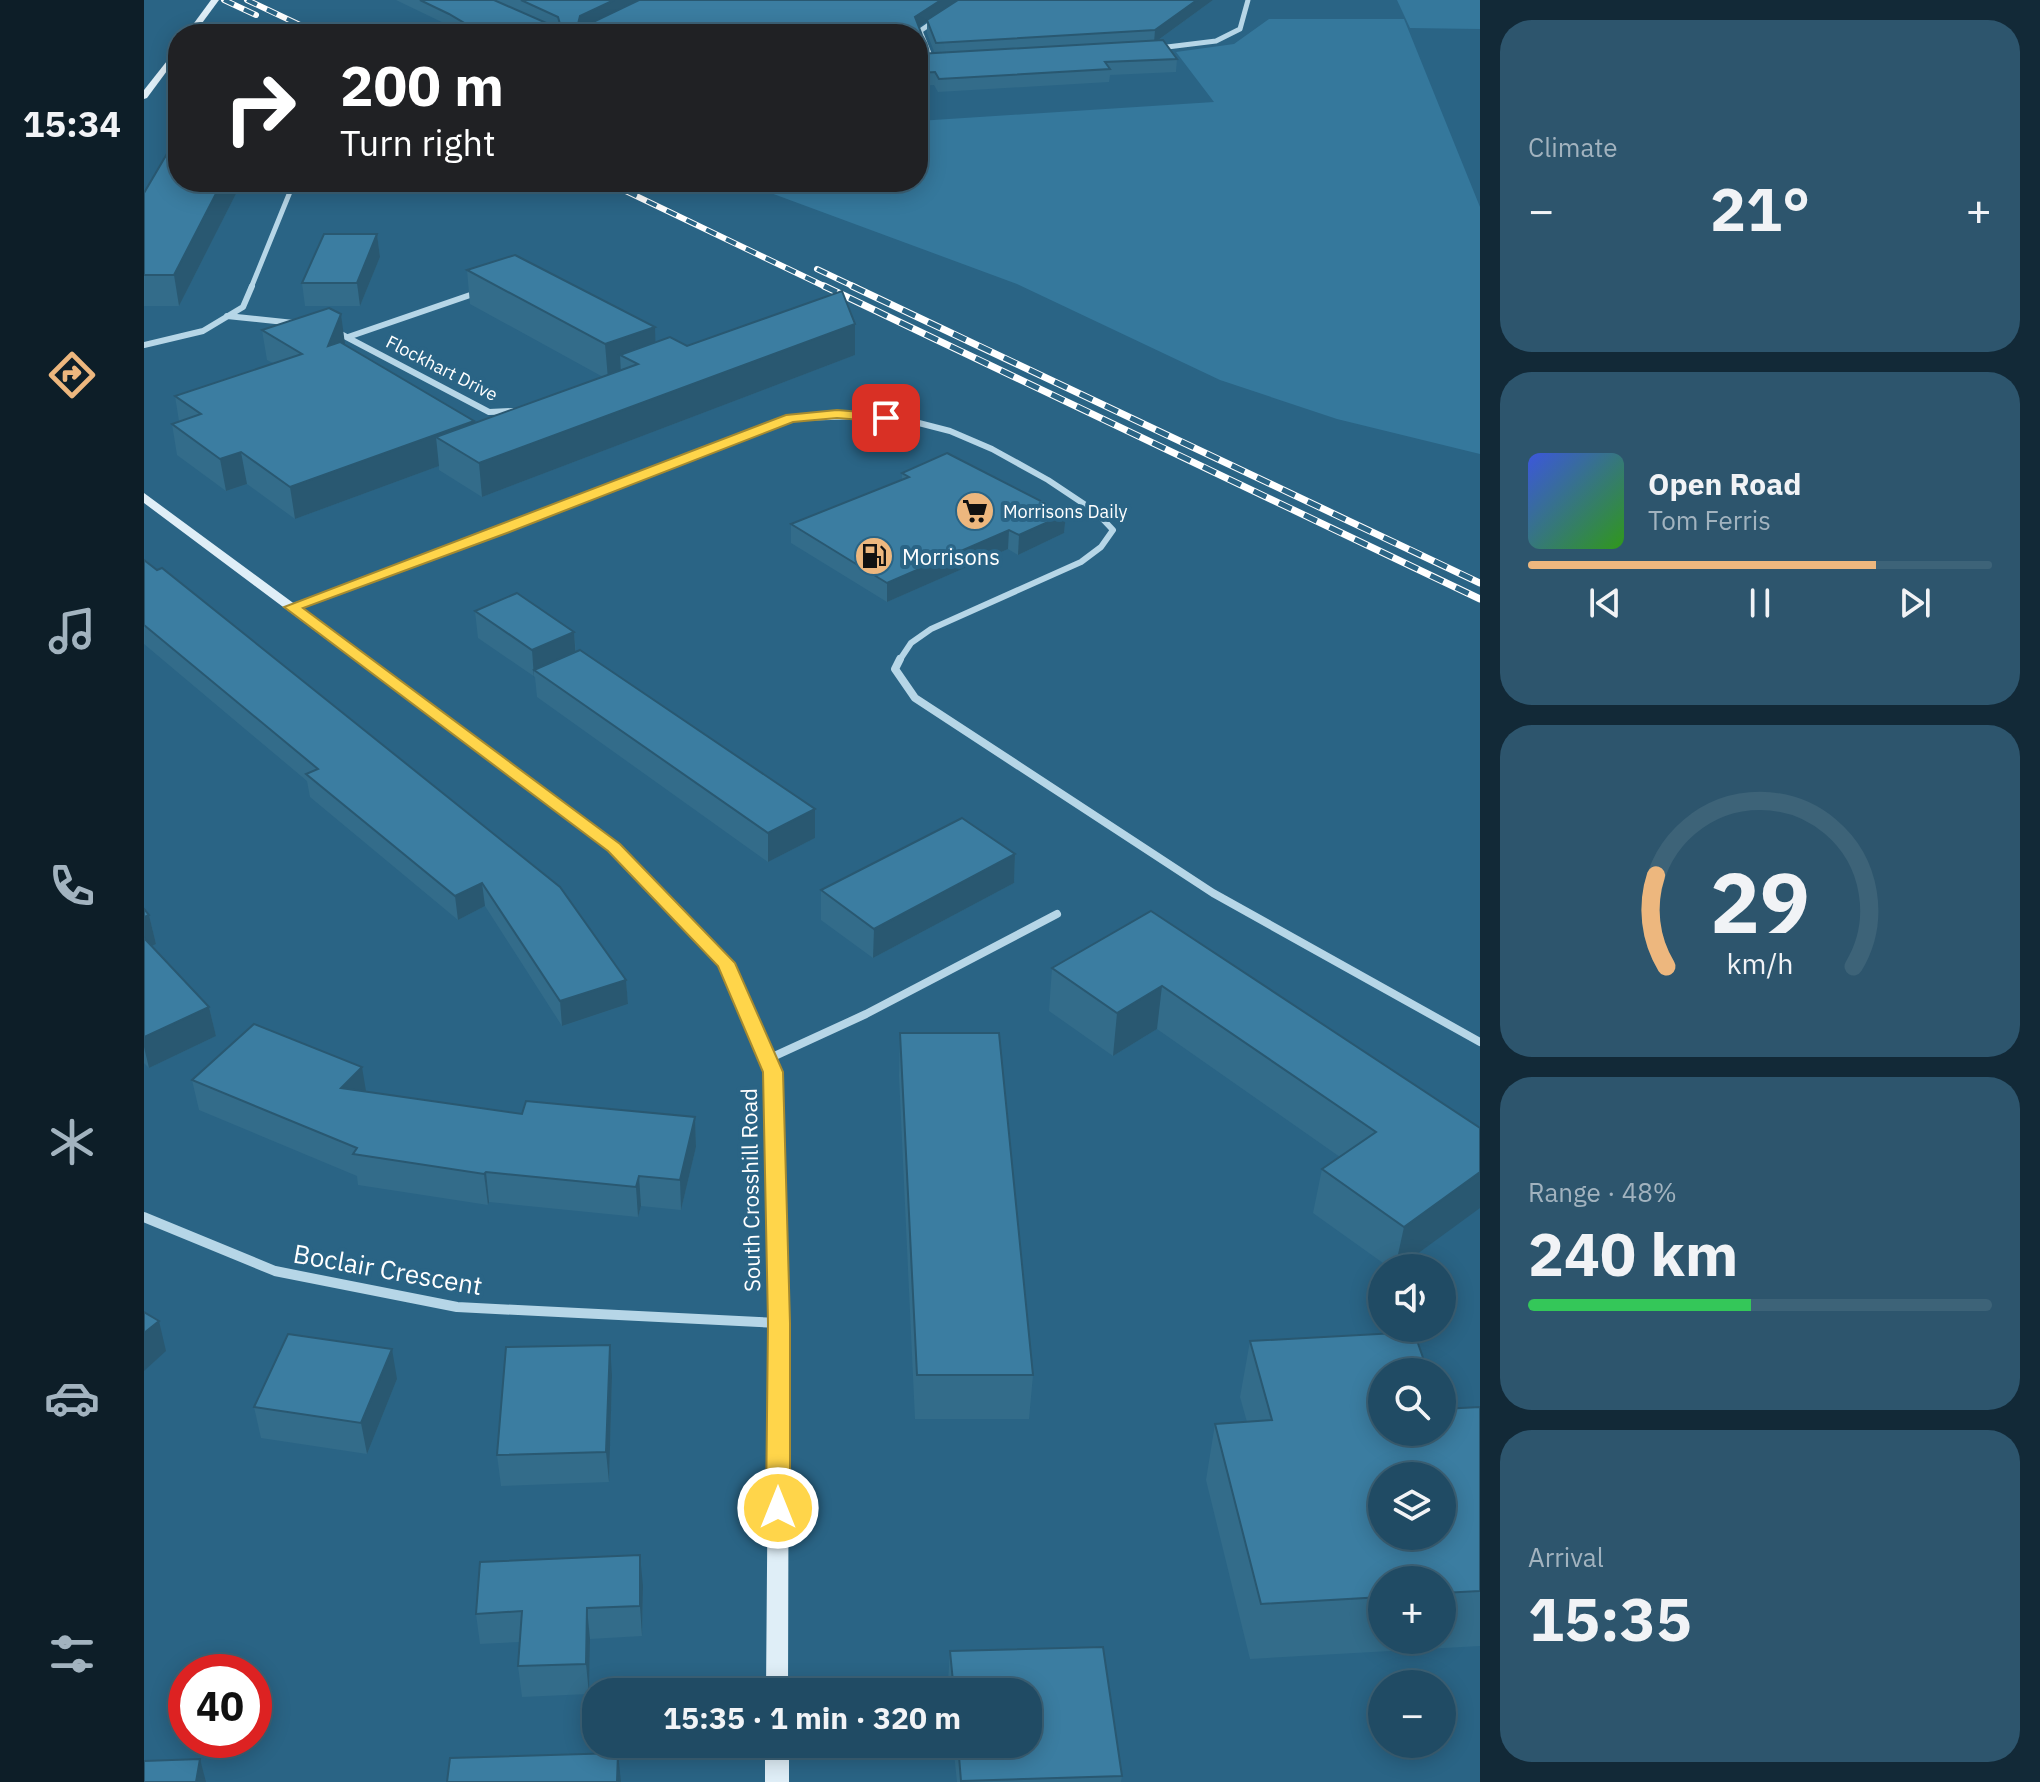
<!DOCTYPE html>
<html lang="en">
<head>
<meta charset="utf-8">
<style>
	body { margin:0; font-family:"IBM Plex Sans",sans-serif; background:#2d556d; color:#f1f3f6; height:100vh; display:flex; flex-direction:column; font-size:30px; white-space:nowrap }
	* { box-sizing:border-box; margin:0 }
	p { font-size:26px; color:#a2b3bf }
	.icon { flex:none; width:44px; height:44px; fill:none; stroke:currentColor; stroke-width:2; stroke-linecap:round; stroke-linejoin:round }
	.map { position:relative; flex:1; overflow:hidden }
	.sheet { display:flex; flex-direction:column; gap:20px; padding:20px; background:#122937; width:560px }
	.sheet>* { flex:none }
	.banner { position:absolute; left:24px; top:24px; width:760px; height:168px; border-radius:32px; box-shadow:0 4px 20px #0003,0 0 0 2px #3d6378; background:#202124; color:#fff; overflow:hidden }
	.controls { position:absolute; left:1224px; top:1254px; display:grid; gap:16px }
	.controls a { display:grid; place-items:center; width:88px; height:88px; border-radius:50%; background:#204b64; box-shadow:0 4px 20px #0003,0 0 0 2px #3d6378; font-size:40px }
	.speed { position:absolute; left:24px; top:1654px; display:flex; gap:16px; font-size:40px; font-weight:700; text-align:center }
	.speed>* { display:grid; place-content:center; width:104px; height:104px; border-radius:50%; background:#204b64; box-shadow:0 4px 20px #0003,0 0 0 2px #3d6378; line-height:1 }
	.speed .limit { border:12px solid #d22; background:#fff; color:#111 }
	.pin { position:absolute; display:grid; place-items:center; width:68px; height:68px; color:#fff; margin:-34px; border-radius:16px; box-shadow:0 4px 12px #0006 }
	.me { position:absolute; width:88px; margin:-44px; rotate:0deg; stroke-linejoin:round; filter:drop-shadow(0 0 6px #0008) }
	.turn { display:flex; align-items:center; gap:28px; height:168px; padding:0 40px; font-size:36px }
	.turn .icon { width:104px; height:104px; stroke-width:2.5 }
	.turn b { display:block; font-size:56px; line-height:68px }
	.big { font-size:60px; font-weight:700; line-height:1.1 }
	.sheet .card { flex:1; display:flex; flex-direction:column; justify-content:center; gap:12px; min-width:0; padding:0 28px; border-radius:32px; background:#2d556d }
	.sheet .dial { align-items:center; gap:0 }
	.dial svg { height:208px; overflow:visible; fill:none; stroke:#3d6378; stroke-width:7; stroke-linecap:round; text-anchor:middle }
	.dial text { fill:#f1f3f6; stroke:none }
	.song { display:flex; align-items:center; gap:24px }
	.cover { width:96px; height:96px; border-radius:12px; background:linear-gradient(135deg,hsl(230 70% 55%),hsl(110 70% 35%)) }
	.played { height:8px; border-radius:4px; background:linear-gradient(90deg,#edb77e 75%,#3d6378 75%) }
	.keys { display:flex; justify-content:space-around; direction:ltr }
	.heat { display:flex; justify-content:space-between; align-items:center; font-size:44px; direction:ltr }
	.charge { height:12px; border-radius:6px; background:linear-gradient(90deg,#34c759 48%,#3d6378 0) }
	.trip { position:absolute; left:438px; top:1678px; width:460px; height:80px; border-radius:32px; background:#204b64; box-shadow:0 4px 20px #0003,0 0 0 2px #3d6378; font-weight:700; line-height:80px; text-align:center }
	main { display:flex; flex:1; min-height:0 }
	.tabs { display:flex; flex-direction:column; width:144px; justify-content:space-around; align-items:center; background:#0d1e28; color:#a2b3bf }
	.tabs .icon { width:56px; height:56px }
	.tabs .on { color:#edb77e }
	.tabs b { font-size:36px; color:#f1f3f6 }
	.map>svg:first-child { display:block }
</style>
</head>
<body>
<main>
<nav class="tabs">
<b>15:34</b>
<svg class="icon on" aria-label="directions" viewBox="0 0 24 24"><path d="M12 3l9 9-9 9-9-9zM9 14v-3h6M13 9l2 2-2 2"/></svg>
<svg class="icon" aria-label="music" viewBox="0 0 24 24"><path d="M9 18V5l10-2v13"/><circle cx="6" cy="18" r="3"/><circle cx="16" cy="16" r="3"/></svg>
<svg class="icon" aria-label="phone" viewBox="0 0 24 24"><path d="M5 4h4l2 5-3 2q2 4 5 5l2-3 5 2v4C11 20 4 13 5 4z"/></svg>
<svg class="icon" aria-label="climate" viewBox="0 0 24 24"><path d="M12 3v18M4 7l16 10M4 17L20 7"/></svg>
<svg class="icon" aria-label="car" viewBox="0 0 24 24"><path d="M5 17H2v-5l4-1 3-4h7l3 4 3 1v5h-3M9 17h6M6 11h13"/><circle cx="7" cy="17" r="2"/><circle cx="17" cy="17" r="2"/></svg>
<svg class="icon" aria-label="filters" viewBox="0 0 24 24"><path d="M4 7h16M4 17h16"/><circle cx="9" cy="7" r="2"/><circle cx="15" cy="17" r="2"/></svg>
</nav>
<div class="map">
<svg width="1336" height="1782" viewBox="0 0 1336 1782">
	<rect width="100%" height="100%" fill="#2a6485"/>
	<!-- green -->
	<g fill="#35789c">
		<path d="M1253,0H1336V29L1266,28Z"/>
		<path d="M1125,19H1260L1336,207V454L1193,419L1076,380L873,284L597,182H774V121L1070,102L1032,52L1090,44Z"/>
	</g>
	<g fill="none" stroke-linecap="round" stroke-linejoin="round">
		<!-- street-far3 -->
		<g stroke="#b6d6e7" stroke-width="5">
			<path d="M1015,48L1072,41L1096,29L1104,0"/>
			<path d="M788,61L776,31L792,20"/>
			<path d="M107,288L150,182"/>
		</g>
		<!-- street-far2 -->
		<g stroke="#b6d6e7" stroke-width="6">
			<path d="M83,316L150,323"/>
			<path d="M191,331L345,412L369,411"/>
			<path d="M204,337L332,293"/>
			<path d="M0,345L59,331L99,307L108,286"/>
			<path d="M147,607L358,530L647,418L727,416L767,421L806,431L848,449L904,480L952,512L969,530L957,547L937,562L787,629L767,643L755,661"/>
		</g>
		<!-- street-far1 -->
		<g stroke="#b6d6e7" stroke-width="8">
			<path d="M756,659L751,669L771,698L1069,893L1336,1042"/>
			<path d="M624,1059L722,1014L913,914"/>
		</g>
		<!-- street -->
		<path stroke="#b6d6e7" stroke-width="10" d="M0,1217L131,1271L313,1307L634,1323"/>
		<!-- secondary -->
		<g fill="#dfeef7" fill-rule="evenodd">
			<path d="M67,0H75L50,34H42Z"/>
			<path d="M34,47V56L3,98L0,99V90Z"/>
			<path d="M0,493L476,844L590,963L638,1072L645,1323L644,1692H622L625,1323L620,1072L575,965L464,850L0,503Z"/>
			<rect x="621" y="1744" width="24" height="38"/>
		</g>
		<defs>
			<g id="rail-far1">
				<path d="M80,0L112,15"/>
				<path d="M103,0L175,34"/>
				<path d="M463,182L684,288"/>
				<path d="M673,269L713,288"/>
			</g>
			<g id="rail">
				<path d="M680,286L1336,599"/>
				<path d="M708,286L1336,583"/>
			</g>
		</defs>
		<!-- rail-far1 casing -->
		<use href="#rail-far1" stroke="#fff" stroke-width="6"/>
		<!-- rail casing -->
		<use href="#rail" stroke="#fff" stroke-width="7"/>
		<!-- rail-far1 -->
		<use href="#rail-far1" stroke="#2a6485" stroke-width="4" stroke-dasharray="11" stroke-linecap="butt"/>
		<!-- rail -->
		<use href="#rail" stroke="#2a6485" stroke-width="5" stroke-dasharray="14" stroke-linecap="butt"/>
	</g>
	<!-- wall -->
	<g fill="#336c8a" fill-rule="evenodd">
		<path d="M252,0H1069L1013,41L1033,59L1032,72L966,75L965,82L794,92L790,85L774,86V34H318L306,26ZM783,21V33L791,54H780L781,43L775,27Z"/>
		<path d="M34,182H98L35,306H0V193Z"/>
		<path d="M233,234L236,257L216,306H161L158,283Z"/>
		<path d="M323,270L512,342L543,346L711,324V355L338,497L295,470V466L151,519L103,484L82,491L33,455L28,424L35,421L31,396L129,363L123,360L118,330L197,314L200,345L330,421V423L459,377L326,304Z"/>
		<path d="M758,473L922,514L920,533L874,555L864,549L743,602L647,543V524L758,480Z"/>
		<path d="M0,560L482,980L484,1004L418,1026L341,906L314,920L166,797L163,781L0,644Z"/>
		<path d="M331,611L430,632L432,652L671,838L624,862L393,697L391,677L334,638Z"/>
		<path d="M871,854L870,883L729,958L677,920V890Z"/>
		<path d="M0,909L5,915L12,944L8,946L65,1007L72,1036L5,1068L0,1063Z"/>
		<path d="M1007,911L1336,1128L1254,1268H1246L1169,1213L1178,1169L1196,1157L1013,1029L969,1056L905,1011L908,968Z"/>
		<path d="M756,1033L889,1375L885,1419H771L755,1076Z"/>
		<path d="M48,1080L222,1091L378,1114L551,1117L552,1147L537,1210L497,1206L494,1217L345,1202L344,1205L214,1185L213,1176L55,1110Z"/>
		<path d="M1106,1341L1238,1432L1336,1407V1646L1106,1659L1062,1480L1071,1424L1103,1422L1096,1397ZM1238,1580H1298V1640H1238Z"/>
		<path d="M468,1376L465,1482L357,1486L353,1455Z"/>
		<path d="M253,1379L223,1454L117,1438L110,1407Z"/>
		<path d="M499,1586L498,1636L446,1639L445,1694L378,1697L374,1666L376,1642L336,1644L332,1614Z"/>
		<path d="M959,1647L978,1776L977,1782H813L809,1744H884V1692H805L804,1682L806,1651Z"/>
	</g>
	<!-- shaded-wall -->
	<g fill="#295871">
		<path d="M470,0H497L437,29L434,24L436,16Z"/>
		<path d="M797,0H814L771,30V17Z"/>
		<path d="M1053,0H1069L1010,43L1011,30Z"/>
		<path d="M781,43L780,56L774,58V45Z"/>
		<path d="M78,182H98L35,306L30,275Z"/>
		<path d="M233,234L236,257L216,306L213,283Z"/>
		<path d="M197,314L201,344L188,376L184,346Z"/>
		<path d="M711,324V355L338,497L335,463Z"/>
		<path d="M511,327L512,362L494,364L476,355L477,374L464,379L461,344Z"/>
		<path d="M330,421L333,452L292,437L295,466L151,519L146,487Z"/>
		<path d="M97,452L103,484L82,491L76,459Z"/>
		<path d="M922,514L920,533L874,555L875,535Z"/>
		<path d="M865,530L864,549L743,602V583Z"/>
		<path d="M430,632L432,659L390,670V678L388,650Z"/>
		<path d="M671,809V838L624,862V833Z"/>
		<path d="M871,854L870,883L729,958L730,929Z"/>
		<path d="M338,883L341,906L314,920L311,896Z"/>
		<path d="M5,915L12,944L0,950V917Z"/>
		<path d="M482,980L484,1004L418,1026L416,1001Z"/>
		<path d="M1018,986L1013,1029L969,1056L973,1013Z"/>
		<path d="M65,1007L72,1036L5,1068L0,1047V1037Z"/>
		<path d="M218,1067L223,1097L197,1088Z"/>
		<path d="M551,1117L552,1147L537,1210L536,1180Z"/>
		<path d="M342,1172L345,1202L344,1205L340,1174Z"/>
		<path d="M1336,1172V1208L1254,1268H1251L1260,1227Z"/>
		<path d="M495,1176L497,1206L494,1217L492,1187Z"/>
		<path d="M15,1321L22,1351L0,1371V1333Z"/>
		<path d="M466,1345L468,1376L465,1482L462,1452Z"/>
		<path d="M248,1349L253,1379L223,1454L217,1423Z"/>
		<path d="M496,1555L499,1586L498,1636L496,1606Z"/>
		<path d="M443,1608L446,1639L445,1694L442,1664Z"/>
		<path d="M474,1753L477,1782H473Z"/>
		<path d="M56,1759L62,1782H52Z"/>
	</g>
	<!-- building -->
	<g fill="#3b7da1" stroke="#295871" stroke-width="2" fill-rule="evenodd">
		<path d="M276,0H350L409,26L416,24L414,17L377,0H470L436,16L434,24L441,26L495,0H797L771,17L781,43L774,45V34H339L305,14Z"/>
		<path d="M814,0H1053L1011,30L792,43L783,20Z"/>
		<path d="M1019,40L1033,59L961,62L966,69L795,79L791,72L774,73V54Z"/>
		<path d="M34,135V182H78L30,275H0V193Z"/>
		<path d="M180,234H233L213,283H158Z"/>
		<path d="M371,255L511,327L461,344L323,270Z"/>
		<path d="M698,291L711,324L335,463L292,437L494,364L476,355L526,337L543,346Z"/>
		<path d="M185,308L197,314L184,346L196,342L330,421L146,487L97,452L76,459L28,424L57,414L31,396L158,354L118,330Z"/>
		<path d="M803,453L922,514L875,535L865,530L743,583L647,524L765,477L758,473Z"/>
		<path d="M0,560L13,570L18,568L416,887L482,980L416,1001L338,883L311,896L162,774L174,769L0,625Z"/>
		<path d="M373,593L430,632L388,650L331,611Z"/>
		<path d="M436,650L671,809L624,833L390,670Z"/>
		<path d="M818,818L871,854L730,929L677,890Z"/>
		<path d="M0,909L5,915L0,917Z"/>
		<path d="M1007,911L1336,1128V1172L1260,1227L1178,1169L1232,1132L1018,986L973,1013L908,968Z"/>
		<path d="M0,938L65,1007L0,1037Z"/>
		<path d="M110,1024L218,1067L197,1088L378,1114L382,1101L551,1117L536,1180L495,1176L492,1187L342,1172L340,1174L209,1154L213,1148L48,1080Z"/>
		<path d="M756,1033H855L889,1375H773Z"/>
		<path d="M0,1312L15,1321L0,1333Z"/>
		<path d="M1270,1332L1284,1372H1238V1432H1298V1409L1336,1407V1591L1298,1593V1580H1238V1597L1117,1604L1071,1424L1128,1420L1106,1341ZM1238,1476H1298V1536H1238Z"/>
		<path d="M144,1334L248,1349L217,1423L110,1407Z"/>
		<path d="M466,1345L462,1452L353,1455L362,1347Z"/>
		<path d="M496,1555V1606L443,1608L442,1664L374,1666L378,1611L332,1614L336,1562Z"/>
		<path d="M959,1647L978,1776L817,1781L814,1744H884V1692H810L806,1651Z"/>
		<path d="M474,1753L473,1782H303L306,1758Z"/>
		<path d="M56,1759L52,1782H0V1761Z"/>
	</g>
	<!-- route -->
	<path fill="#ffd54a" stroke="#a68a30" stroke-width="2" d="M693,410L742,414L748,418L742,422L693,418L649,422L363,533L159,608L476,844L591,963L639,1072L646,1323V1508L643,1515L634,1518L625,1515L622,1508L624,1323L619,1072L574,966L464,851L140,607L642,415Z"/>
	<!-- icons -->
	<defs>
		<symbol id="supermarket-disc" viewBox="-11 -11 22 22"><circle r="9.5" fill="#edb77e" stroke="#2a6485"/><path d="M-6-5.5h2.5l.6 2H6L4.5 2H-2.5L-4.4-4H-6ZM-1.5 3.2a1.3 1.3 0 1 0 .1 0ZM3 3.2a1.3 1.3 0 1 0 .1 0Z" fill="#111"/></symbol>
		<symbol id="fuel-disc" viewBox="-11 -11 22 22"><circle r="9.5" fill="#edb77e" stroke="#2a6485"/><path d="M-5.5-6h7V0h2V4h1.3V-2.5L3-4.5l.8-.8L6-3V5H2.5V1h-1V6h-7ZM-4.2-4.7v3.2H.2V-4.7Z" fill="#111"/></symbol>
	</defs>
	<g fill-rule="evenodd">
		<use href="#supermarket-disc" x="809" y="489" width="44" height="44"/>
		<use href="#fuel-disc" x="708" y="534" width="44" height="44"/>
	</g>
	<g text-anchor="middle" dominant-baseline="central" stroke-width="8" stroke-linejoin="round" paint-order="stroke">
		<!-- far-street labels -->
		<g font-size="18" fill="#fff" stroke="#2a6485">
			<text transform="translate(298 368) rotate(27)">Flockhart Drive</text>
		</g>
		<!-- far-poi labels -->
		<g font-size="18" fill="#fff" stroke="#2a6485" text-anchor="start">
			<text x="859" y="511">Morrisons Daily</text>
		</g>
		<!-- poi labels -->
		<g font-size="22" fill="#fff" stroke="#2a6485" text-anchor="start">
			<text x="758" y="556">Morrisons</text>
		</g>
		<!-- street labels -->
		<g font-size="22" fill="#fff" stroke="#2a6485">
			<text transform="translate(606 1190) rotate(-91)">South Crosshill Road</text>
		</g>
		<!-- near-street labels -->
		<g font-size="26" fill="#fff" stroke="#2a6485">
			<text transform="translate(244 1269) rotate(10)">Boclair Crescent</text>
		</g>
	</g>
</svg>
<div class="controls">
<a><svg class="icon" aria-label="sound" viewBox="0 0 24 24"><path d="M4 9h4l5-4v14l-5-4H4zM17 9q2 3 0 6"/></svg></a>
<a><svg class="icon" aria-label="search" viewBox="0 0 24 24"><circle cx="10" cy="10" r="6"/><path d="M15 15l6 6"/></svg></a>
<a><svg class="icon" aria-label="layers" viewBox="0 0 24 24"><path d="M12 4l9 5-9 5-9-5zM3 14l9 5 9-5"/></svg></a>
<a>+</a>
<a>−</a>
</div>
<div class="speed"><div class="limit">40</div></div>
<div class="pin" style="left:742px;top:418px;background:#d93025"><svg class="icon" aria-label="arrive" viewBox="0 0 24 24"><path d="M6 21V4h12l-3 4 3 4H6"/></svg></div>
<svg class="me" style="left:634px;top:1508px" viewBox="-20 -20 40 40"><circle r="17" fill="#ffd54a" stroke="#fff" stroke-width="3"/><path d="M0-11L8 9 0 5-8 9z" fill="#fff"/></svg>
<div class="trip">15:35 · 1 min · 320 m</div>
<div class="banner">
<div class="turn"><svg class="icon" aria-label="right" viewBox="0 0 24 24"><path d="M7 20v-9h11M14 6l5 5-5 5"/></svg><div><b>200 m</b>Turn right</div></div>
</div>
</div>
<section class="sheet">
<div class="card"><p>Climate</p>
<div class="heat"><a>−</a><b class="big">21°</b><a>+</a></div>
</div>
<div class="card">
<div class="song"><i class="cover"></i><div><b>Open Road</b><p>Tom Ferris</p></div></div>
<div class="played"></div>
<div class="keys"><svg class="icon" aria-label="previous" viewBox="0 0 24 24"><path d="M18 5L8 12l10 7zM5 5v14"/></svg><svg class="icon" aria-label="pause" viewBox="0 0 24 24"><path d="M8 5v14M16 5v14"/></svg><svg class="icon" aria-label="next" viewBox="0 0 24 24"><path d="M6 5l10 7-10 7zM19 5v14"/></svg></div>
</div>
<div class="card dial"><svg viewBox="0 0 100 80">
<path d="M14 69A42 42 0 1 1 86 69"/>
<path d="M14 69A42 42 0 0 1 10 34" stroke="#edb77e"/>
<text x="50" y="56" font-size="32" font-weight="700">29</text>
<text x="50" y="72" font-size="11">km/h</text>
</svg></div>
<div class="card"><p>Range · 48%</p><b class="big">240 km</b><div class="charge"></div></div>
<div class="card"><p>Arrival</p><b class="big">15:35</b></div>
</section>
</main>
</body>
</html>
